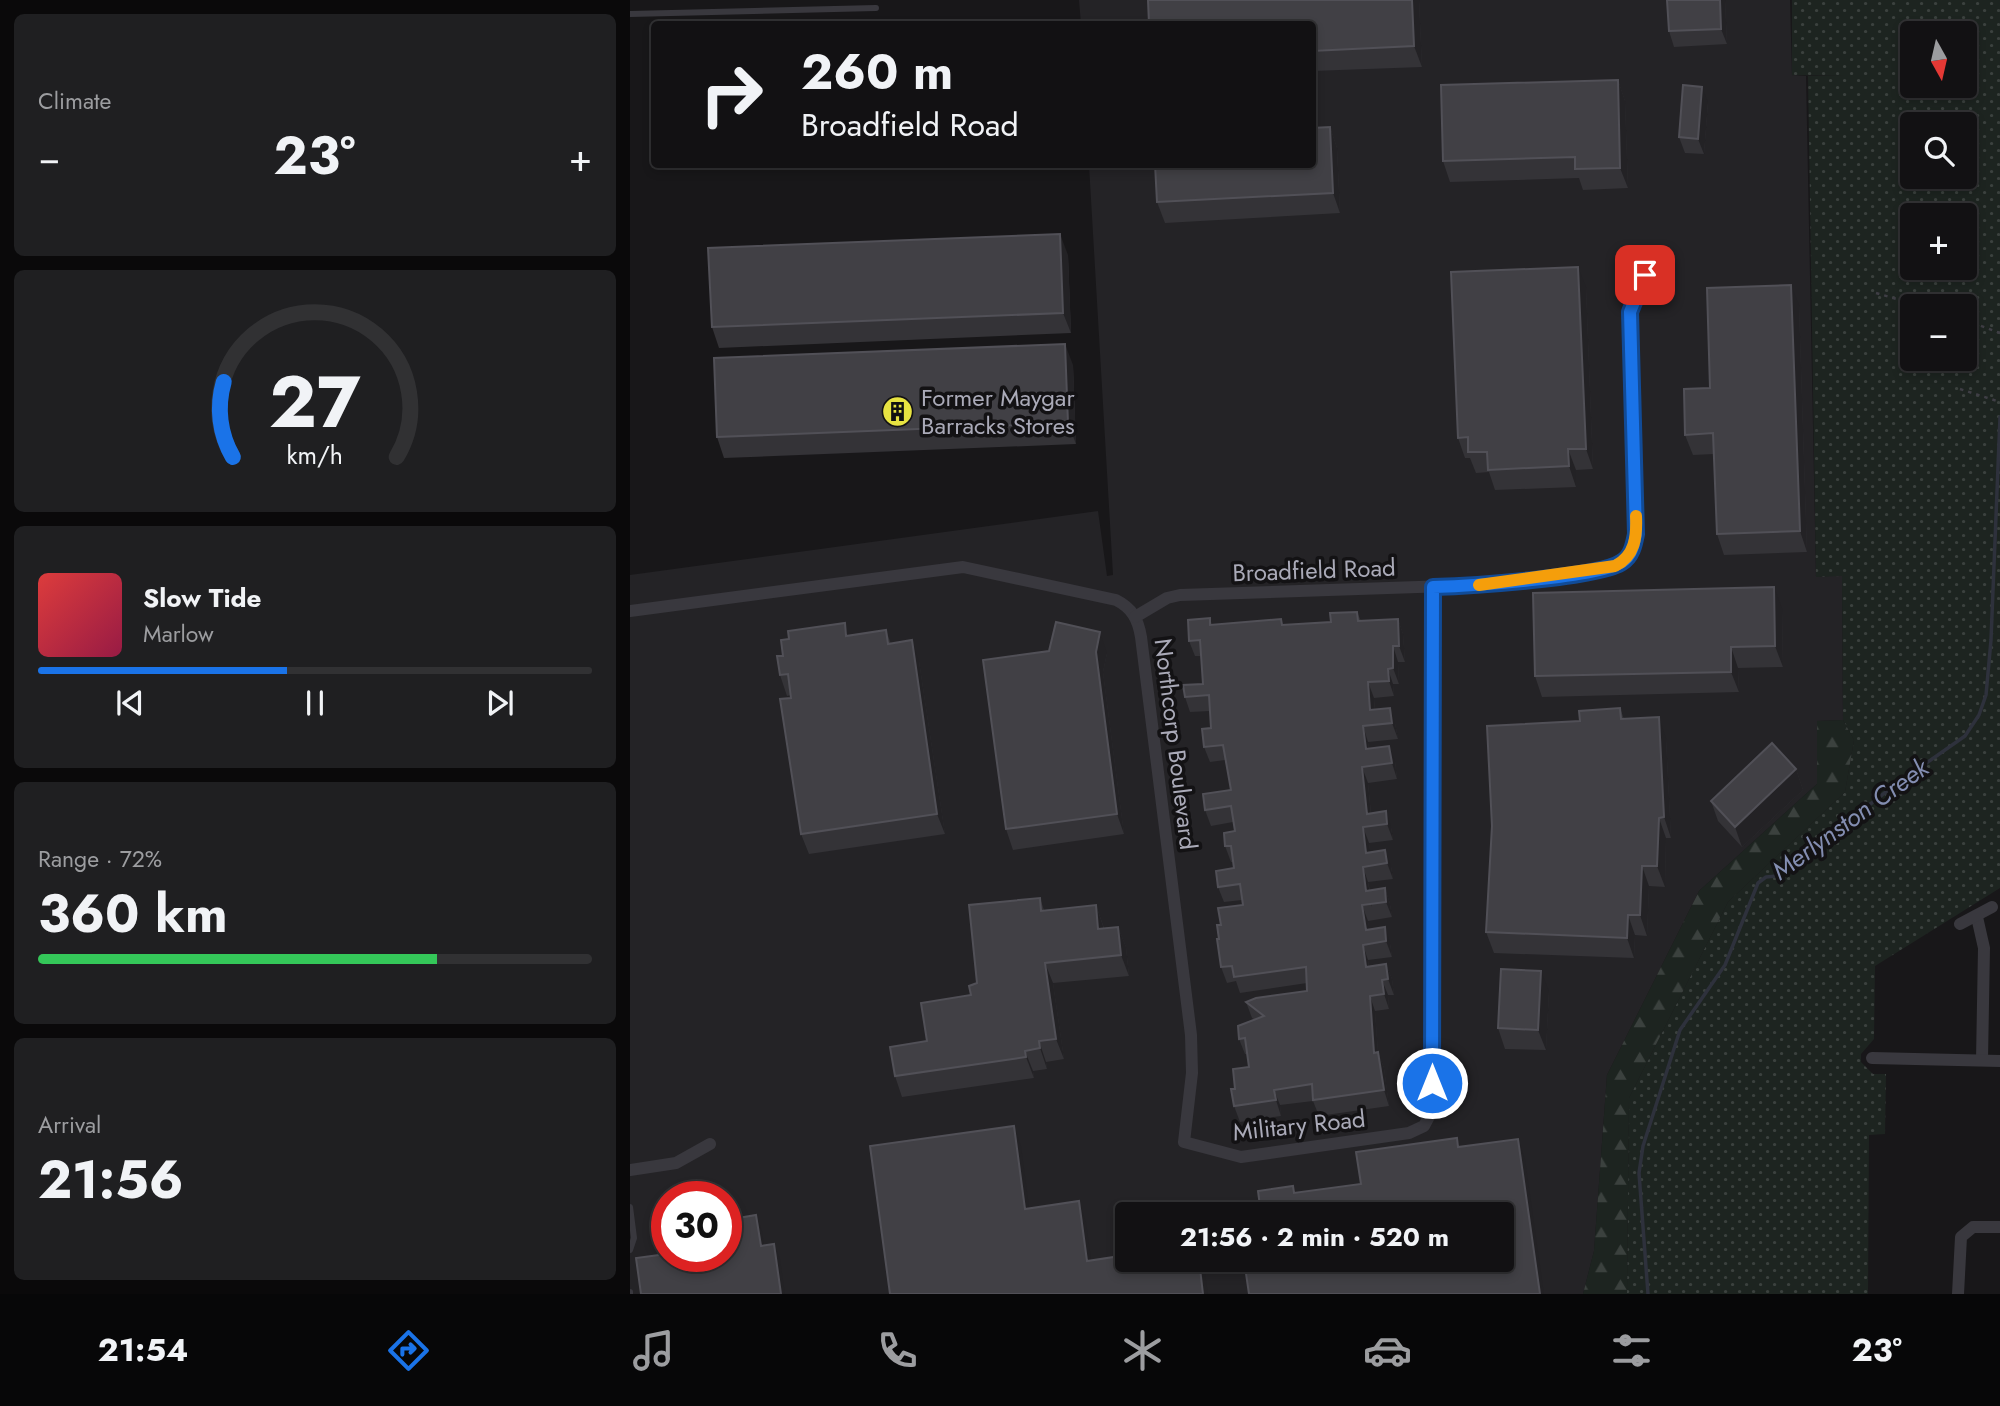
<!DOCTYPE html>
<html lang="en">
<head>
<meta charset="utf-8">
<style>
	body { margin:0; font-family:Jost,sans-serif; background:#1f1f21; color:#f1f3f6; height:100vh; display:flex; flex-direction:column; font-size:26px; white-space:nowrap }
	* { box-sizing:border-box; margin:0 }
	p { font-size:23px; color:#9c9da0 }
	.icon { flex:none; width:38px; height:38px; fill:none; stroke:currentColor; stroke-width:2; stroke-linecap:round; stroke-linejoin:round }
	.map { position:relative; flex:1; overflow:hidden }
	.panel { display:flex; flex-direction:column; gap:14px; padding:14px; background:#0a090a; width:630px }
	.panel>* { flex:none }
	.top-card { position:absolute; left:21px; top:21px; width:665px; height:147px; border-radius:7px; box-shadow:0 4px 10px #0003,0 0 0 2px #313133; background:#121113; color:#f1f3f6; overflow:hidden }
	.needle { width:46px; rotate:172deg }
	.fabs { position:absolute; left:1270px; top:21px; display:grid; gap:14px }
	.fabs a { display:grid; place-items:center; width:77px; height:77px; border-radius:7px; background:#121113; box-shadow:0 4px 10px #0003,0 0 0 2px #313133; font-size:35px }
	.speed { position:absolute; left:21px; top:1181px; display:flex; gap:14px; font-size:35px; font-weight:700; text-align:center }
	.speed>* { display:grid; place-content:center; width:91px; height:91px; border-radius:50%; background:#121113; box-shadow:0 4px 10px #0003,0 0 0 2px #313133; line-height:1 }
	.speed .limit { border:10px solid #d22; background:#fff; color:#111 }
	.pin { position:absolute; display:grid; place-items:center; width:60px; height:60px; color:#fff; margin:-30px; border-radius:14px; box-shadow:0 4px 10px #0006 }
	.me { position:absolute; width:77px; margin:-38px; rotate:0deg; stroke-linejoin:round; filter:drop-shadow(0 0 5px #0008) }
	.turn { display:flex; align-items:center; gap:24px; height:147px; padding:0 35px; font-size:32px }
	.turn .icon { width:91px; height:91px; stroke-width:2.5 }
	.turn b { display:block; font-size:49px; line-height:60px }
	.big { font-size:52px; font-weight:700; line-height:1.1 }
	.panel .card { flex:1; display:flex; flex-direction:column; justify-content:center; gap:10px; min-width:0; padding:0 24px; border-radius:10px; background:#1f1f21 }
	.panel .dial { align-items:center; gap:0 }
	.dial svg { height:182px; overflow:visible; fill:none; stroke:#313133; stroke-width:7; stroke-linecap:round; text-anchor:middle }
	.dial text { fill:#f1f3f6; stroke:none }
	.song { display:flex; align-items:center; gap:21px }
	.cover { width:84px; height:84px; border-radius:10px; background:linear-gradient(135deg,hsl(0 70% 55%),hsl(340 70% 35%)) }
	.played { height:7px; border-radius:4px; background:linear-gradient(90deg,#1a73e8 45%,#313133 45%) }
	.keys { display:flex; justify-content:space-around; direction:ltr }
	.heat { display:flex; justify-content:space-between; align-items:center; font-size:38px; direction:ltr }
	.charge { height:10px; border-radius:5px; background:linear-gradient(90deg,#34c759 72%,#313133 0) }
	.trip { position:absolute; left:485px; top:1202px; width:399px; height:70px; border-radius:7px; background:#121113; box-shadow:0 4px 10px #0003,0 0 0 2px #313133; font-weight:700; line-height:70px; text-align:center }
	.tabs { display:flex; height:112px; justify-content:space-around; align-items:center; background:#070708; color:#9c9da0 }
	.tabs .icon { width:49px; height:49px }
	.tabs .active { color:#1a73e8 }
	.tabs b { font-size:32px; color:#f1f3f6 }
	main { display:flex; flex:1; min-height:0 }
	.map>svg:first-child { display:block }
</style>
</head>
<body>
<main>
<section class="panel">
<div class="card"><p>Climate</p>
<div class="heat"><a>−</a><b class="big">23°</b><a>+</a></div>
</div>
<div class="card dial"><svg viewBox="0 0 100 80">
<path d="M14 69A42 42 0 1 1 86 69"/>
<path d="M14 69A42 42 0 0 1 10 36" stroke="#1a73e8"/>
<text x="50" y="56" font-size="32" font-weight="700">27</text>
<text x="50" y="72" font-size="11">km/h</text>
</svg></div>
<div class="card">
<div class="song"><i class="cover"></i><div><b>Slow Tide</b><p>Marlow</p></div></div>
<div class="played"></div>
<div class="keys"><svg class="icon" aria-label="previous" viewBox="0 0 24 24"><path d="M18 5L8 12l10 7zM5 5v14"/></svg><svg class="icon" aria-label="pause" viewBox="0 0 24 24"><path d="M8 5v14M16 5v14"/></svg><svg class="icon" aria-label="next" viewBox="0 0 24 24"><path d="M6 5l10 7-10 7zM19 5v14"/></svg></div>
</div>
<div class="card"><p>Range · 72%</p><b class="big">360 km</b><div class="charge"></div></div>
<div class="card"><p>Arrival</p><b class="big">21:56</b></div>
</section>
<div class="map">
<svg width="1370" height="1294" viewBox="0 0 1370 1294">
	<defs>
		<pattern id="grass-dots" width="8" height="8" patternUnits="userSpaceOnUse" patternTransform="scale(1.75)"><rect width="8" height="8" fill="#1d2420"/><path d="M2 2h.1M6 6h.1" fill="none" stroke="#3b413e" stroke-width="1.8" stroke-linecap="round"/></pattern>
		<pattern id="forest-firs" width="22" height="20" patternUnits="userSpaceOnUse" patternTransform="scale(1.75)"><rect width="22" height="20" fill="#1d2420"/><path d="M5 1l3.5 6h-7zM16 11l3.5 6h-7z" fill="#3b413e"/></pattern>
	</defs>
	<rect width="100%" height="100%" fill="#181719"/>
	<!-- built -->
	<path fill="#242326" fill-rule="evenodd" d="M449,0H1160L1162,75L1176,76L1186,577L1212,575L1213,720L1187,721V784L1069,891L977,1075L964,1251L953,1294H0V575L468,511L477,576L483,575L459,165L682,164V24H451ZM37,1197H96V1256H37ZM497,1214H872V1260H497Z"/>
	<!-- grass -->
	<path fill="url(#grass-dots)" fill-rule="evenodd" d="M1162,0H1370V888L1245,966L1244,1039L1231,1054V1062L1243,1074H1256L1255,1134L1239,1135L1238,1294H997L999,1098L1098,902L1215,792L1224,740L1213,720L1212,576L1186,577L1178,76H1215L1162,75ZM1283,33H1335V86H1283ZM1283,124H1335V177H1283ZM1283,215H1335V268H1283ZM1283,306H1335V359H1283Z"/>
	<!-- forest -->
	<path fill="url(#forest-firs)" d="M1213,720L1224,740L1215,792L1098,902L999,1098L997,1294H953L964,1251L977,1075L1069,891L1187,784V721Z"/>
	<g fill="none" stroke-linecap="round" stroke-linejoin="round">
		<!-- stream -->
		<path stroke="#2e313c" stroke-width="3.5" d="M1018,1294L1009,1173L1013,1146L1050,1030L1095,965L1128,883L1136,877L1147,876L1265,785L1335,736L1349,715L1356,695L1361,640L1370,417"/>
		<!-- path -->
		<g stroke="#3f3e45" stroke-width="2.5" stroke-dasharray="3.5 5" stroke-linecap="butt">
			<path d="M1246,293L1291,306"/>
			<path d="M1335,320L1370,333"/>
			<path d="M1330,389L1370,402"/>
		</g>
		<!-- service -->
		<g stroke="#39383e" stroke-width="6">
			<path d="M0,14L246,8"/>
			<path d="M0,1207L4,1238L0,1250"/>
			<path d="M0,1292V1294"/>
		</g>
		<!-- minor -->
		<g stroke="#39383e" stroke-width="12">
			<path d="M0,611L333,567L486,600C502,608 508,619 511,637L561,1035L562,1073L554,1142L611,1157L779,1133L794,1126L802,1111L803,587"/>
			<path d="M505,617L537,598L550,595L847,585L973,570L993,562L1000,554L1006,534L1000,312L1015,275"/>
			<path d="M1347,917L1354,948L1352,1060"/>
			<path d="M1330,924L1362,907"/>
			<path d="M1242,1058L1370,1061"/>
			<path d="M0,1170L46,1163L80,1144"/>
			<path d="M1328,1294L1331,1237L1343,1227H1370"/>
		</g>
	</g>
	<!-- wall -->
	<g fill="#343337">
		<path d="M789,0L792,67L682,71V24Z"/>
		<path d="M1037,0H1095L1097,44L1044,47L1039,31Z"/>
		<path d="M988,80L995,101L998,188L953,190L949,178L820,182L813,161Z"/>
		<path d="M1078,102L1074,154L1055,153L1049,137Z"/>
		<path d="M700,127L707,148L710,213L535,223L527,202Z"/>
		<path d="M438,255L441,333L89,348L82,327Z"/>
		<path d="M956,287L963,469L946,470V487L865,490L859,472L846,473L840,458H835L828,438Z"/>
		<path d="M1169,305L1177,552L1094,555L1087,534L1084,454L1063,455L1055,435L1080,388Z"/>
		<path d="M443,365L446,444L94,458L87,437Z"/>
		<path d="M1152,608L1153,667L1108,668L1109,692L912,697L905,676Z"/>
		<path d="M727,612L731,621L768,619L773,634L775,662H768L769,684H763L764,696L744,698L745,709L765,723L768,739L738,742L739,749L765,761L767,779L738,783L741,813L761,827L763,840L739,843L740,852L761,866L763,879L738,882L740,891L755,888L760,904L762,917L738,921L739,929L760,943L762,957L738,960L739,966L756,964L762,979L764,995H758L759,1009L745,1011L748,1052L754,1068L759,1106L689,1116L683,1101L650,1105L651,1116L610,1122L604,1106L605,1089L619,1067L617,1054H615L609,1039L625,1020L622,1018L616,1002L677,991V983L610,993L606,981L597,983L591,967L589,939L591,925L613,905L612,900L594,902L588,887L604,868V862H601L595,846L605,831L603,822L581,826L575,810L601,790L595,760L580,762L574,747L581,728L580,711L560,712L555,697L573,684L571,656H565L559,641L580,618L582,625H653L701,622Z"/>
		<path d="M256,630L261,644L289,661L315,834L179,854L171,834L161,695L157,696L150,675L153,656L219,635Z"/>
		<path d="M477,653L473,672L494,834L383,850L376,829Z"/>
		<path d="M990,708L994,719L1036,738L1041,838H1036L1035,887L1019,886L1017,936L1005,935L1004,958L864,953L856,932L950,721Z"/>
		<path d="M1166,769L1173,790L1112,847L1088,821L1081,801Z"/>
		<path d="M410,898L414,910L466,905L474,928L488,927L496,947L499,976L423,983L434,1059L416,1062L417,1069L403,1071L404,1078L272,1097L265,1076L341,995L347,983Z"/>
		<path d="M919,991L916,1050L875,1049L868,1028Z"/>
	</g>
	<!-- shaded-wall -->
	<g fill="#232225">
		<path d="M782,0H789L792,67L784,46Z"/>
		<path d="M1090,0H1095L1097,44L1091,29Z"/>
		<path d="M988,80L995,101L998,188L990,168Z"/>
		<path d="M1072,87L1078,102L1074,154L1068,139Z"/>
		<path d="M700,127L707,148L710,213L703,193Z"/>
		<path d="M430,234L438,255L441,333L433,313Z"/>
		<path d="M948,267L956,287L963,469L956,449Z"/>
		<path d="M1161,285L1169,305L1177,552L1170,531Z"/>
		<path d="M435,344L443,365L446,444L438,423Z"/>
		<path d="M938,449L946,470V487L939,466Z"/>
		<path d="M1144,587L1152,608L1153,667L1145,646Z"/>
		<path d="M768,619L773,634L775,662L769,646Z"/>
		<path d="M470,632L477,653L473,672L494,834L487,814L466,652Z"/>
		<path d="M282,640L289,661L315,834L307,814Z"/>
		<path d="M763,646L768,662L769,684L763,668Z"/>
		<path d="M1101,647L1108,668L1109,692L1101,672Z"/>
		<path d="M758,669L763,684L764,696L759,681Z"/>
		<path d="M738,682L744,698L746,725L740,710Z"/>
		<path d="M760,708L765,723L768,739L762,723Z"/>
		<path d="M1029,717L1036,738L1041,838L1034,817Z"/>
		<path d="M733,726L738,742L741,765L736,749Z"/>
		<path d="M759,746L765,761L767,779L762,763Z"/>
		<path d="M732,767L738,783L742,826L737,814Z"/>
		<path d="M1166,769L1173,790L1112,847L1105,827Z"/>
		<path d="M756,811L761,827L763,840L757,824Z"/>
		<path d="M1029,818L1036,838L1035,887L1027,866Z"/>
		<path d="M733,827L739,843L742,865L736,853Z"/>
		<path d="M755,850L761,866L763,879L757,863Z"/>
		<path d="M1012,866L1019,886L1017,936L1010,915Z"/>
		<path d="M733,867L738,882L742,907L736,891Z"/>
		<path d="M755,888L760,904L762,917L756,902Z"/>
		<path d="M466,905L473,926L476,949L468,929Z"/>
		<path d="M732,905L738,921L742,945L736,930Z"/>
		<path d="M998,915L1005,935L1004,958L997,938Z"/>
		<path d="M488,927L496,947L499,976L491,955Z"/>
		<path d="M755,927L760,943L762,957L756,941Z"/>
		<path d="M733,945L738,960L741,983L736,967Z"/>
		<path d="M415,963L423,983L434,1059L426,1039Z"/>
		<path d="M756,964L762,979L764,995L758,979Z"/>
		<path d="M911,971L919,991L916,1050L908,1030Z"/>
		<path d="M752,980L758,995L759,1009L754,994Z"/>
		<path d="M740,996L745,1011L748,1052L754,1068L759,1106L754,1090L744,1053Z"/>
		<path d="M409,1041L416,1062L417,1069L410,1048Z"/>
		<path d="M395,1051L403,1071L404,1078L396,1057Z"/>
		<path d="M644,1090L650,1105L651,1116L646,1100Z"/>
		<path d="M384,1126L391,1146L402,1229L395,1209Z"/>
		<path d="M888,1139L895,1159L914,1294H910Z"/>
		<path d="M449,1201L456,1222L464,1281L457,1261Z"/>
		<path d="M126,1215L132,1231L136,1261L131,1246Z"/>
		<path d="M144,1244L150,1259L155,1294H151Z"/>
		<path d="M569,1260H572L574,1266L578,1294H573Z"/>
	</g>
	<!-- building -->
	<g fill="#414045" stroke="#515057" stroke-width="2">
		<path d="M518,0H782L784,46L682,51V24H519Z"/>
		<path d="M1037,0H1090L1091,29L1039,31Z"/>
		<path d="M988,80L990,168L945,169V157L813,161L811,85Z"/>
		<path d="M1053,85L1072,87L1068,139L1049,137Z"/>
		<path d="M700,127L703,193L527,202L525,164H682V128Z"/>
		<path d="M430,234L433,313L82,327L78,248Z"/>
		<path d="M948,267L956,449H938L939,466L858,470L857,452H838V437L828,438L821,272Z"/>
		<path d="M1161,285L1170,531L1087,534L1083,433L1055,435L1054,389L1080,388L1077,288Z"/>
		<path d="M435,344L438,423L87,437L84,358Z"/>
		<path d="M1144,587L1145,646L1101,647V672L905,676L903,593Z"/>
		<path d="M727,612L728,621L768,619L769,646H763V668L758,669L759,681L738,682L740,710L760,708L762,723L733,726L736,749L759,746L762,763L732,767L737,814L756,811L757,824L733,827L736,853L755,850L757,863L733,867L736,891L755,888L756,902L732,905L736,930L755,927L756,941L733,945L736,967L756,964L758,979L752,980L754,994L740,996L744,1053L748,1052L754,1090L683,1100L682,1084L644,1090L646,1100L604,1106L601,1089H605L603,1069L619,1067L615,1038L609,1039L608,1026L634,1016L616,1002L626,998L677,991L676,967L604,977L602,966L591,967L587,939H589L587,925H591L588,908L613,905L610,884L588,887L586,871L604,868L601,846H595L594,833L605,831L601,806L575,810L573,794L601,790L593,745L574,747L572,729L581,728L579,695L555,697L553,685L573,684L570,640L559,641L558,620L580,618V625L651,619L652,625L701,622L700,613Z"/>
		<path d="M426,622L470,632L466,652L487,814L376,829L353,660L419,651Z"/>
		<path d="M215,623L216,636L256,630L258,644L282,640L307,814L171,834L150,699L161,698L158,674L150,675L147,656H153L151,640L159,639L158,631Z"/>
		<path d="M990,708L991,719L1029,717L1034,817L1029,818L1027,866H1012L1010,915H998L997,938L856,932L862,826L857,726L950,721L949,711Z"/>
		<path d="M1142,743L1166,769L1105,827L1081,801Z"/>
		<path d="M410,898L411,911L466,905L468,929L488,927L491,955L415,963L426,1039L409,1041L410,1048L395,1051L396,1057L265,1076L260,1047L297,1041L291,1003L341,995L339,986L347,983L339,905Z"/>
		<path d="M871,969L911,971L908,1030L868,1028Z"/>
		<path d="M384,1126L395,1209L449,1201L457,1261L497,1255V1260H569L573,1294H260L240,1146Z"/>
		<path d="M827,1138L828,1147L888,1139L910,1294H619L614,1260H872V1214H631L628,1191L663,1186L664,1193L731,1184L726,1152Z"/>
		<path d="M126,1215L131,1246L144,1244L151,1294H11L6,1258L37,1254V1256H96V1220Z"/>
	</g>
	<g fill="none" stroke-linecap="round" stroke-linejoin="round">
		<defs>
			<path id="route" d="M802,1083L803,587C836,586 970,578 992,562C1002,556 1004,544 1006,534L1000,312L1015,275"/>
		</defs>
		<!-- route casing -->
		<use href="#route" stroke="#114b97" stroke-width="18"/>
		<!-- route -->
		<use href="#route" stroke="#1a73e8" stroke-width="12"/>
		<!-- slow -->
		<path stroke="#f59e0b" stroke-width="12" d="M849,585L985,566C1005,556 1007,537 1006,516"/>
	</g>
	<!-- icons -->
	<defs>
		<symbol id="building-disc" viewBox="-11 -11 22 22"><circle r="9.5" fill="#e7e341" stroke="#131214"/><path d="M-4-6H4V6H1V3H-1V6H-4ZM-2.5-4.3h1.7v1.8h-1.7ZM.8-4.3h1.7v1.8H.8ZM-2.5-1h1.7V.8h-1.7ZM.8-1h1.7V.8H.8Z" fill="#111"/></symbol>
	</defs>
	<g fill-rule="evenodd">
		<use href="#building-disc" x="250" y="394" width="35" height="35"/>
	</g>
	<g text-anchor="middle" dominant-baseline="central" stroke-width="7" stroke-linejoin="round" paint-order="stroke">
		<!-- poi labels -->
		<g font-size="24" fill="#aaaab8" stroke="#131214" text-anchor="start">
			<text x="291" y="397">Former Maygar<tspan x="291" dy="28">Barracks Stores</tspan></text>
		</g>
		<!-- street labels -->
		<g font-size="24" fill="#aaaab8" stroke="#131214">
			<text transform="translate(684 570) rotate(-2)">Broadfield Road</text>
			<text transform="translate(546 744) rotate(83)">Northcorp Boulevard</text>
			<text transform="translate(669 1125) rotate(-6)">Military Road</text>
		</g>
		<!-- water labels -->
		<g font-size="26" font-style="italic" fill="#838db1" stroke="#131214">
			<text transform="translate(1220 819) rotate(-36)">Merlynston Creek</text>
		</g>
	</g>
</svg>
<div class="fabs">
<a><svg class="needle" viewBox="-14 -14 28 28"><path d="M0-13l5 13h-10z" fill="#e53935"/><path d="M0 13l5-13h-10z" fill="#9c9da0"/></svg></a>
<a><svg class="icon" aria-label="search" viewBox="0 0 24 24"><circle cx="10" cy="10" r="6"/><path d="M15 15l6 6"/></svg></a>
<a>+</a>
<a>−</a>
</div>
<div class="speed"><div class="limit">30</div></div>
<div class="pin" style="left:1015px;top:275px;background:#d93025"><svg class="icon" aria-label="arrive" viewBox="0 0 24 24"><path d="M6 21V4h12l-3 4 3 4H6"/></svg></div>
<svg class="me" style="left:802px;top:1083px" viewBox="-20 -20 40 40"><circle r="17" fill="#1a73e8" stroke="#fff" stroke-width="3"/><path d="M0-11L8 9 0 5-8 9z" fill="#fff"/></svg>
<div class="trip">21:56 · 2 min · 520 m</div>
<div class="top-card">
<div class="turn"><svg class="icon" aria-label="right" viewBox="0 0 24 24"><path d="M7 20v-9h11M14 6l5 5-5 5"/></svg><div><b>260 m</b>Broadfield Road</div></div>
</div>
</div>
</main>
<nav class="tabs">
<b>21:54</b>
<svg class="icon active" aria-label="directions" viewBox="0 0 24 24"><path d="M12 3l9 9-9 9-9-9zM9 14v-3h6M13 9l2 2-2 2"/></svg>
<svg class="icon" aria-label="music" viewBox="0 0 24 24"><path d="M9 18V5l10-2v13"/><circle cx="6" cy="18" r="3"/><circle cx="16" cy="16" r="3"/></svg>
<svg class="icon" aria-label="phone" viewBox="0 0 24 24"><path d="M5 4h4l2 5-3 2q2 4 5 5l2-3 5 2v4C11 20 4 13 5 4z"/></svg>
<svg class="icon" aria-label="climate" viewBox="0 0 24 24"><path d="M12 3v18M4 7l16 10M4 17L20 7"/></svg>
<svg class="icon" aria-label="car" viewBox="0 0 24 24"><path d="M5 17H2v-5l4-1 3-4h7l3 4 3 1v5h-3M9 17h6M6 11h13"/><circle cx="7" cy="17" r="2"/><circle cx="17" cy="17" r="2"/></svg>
<svg class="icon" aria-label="filters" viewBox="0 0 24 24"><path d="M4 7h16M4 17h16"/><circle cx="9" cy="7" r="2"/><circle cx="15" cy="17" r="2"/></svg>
<b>23°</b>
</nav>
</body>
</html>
